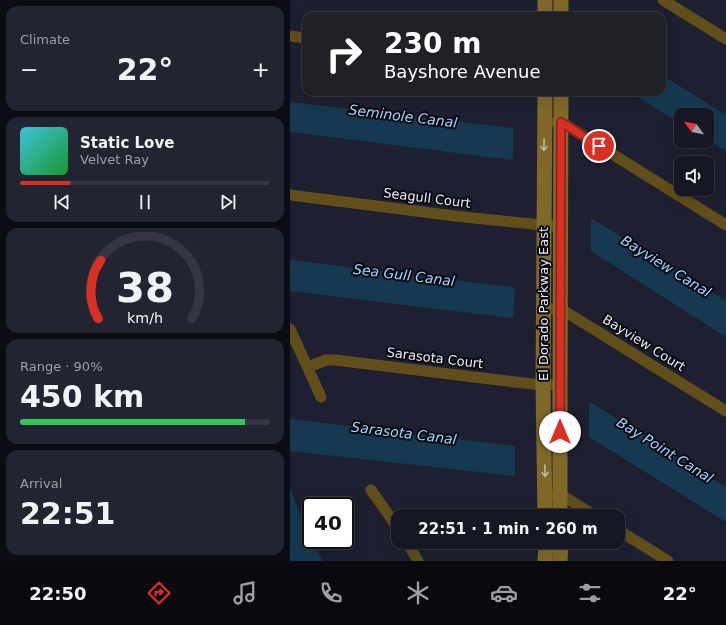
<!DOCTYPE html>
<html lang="en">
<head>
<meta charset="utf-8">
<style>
	body { margin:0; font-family:"DejaVu Sans",sans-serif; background:#232431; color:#f1f3f6; height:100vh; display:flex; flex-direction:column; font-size:15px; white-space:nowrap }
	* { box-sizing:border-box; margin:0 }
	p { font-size:13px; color:#9e9fa6 }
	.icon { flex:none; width:22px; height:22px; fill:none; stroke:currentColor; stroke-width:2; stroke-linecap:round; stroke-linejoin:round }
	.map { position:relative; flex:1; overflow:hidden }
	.side { display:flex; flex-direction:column; gap:6px; padding:6px; background:#0c0d14; width:290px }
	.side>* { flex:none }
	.top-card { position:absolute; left:12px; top:12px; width:364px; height:84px; border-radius:12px; box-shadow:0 4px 16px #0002,0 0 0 1px #353641; background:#202124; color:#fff; overflow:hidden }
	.needle { width:26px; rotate:302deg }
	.fabs { position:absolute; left:384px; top:108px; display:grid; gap:8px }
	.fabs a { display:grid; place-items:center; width:40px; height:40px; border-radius:8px; background:#161724; box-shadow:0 4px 16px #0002,0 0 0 1px #353641; font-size:20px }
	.speed { position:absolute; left:12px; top:497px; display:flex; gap:8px; font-size:20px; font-weight:700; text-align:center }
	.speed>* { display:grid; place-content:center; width:52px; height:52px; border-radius:50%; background:#161724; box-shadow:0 4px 16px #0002,0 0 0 1px #353641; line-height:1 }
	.speed .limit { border:2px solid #111; border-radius:6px; background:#fff; color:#111 }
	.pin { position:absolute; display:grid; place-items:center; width:34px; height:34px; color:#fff; margin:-17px; border:2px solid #fff; border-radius:50%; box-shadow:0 1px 4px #0007 }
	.me { position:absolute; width:44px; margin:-22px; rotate:0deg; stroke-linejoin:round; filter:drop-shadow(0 0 3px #0008) }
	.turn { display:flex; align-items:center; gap:14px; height:84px; padding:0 16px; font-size:18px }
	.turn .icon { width:52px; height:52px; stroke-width:2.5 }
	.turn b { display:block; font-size:28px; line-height:34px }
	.big { font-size:30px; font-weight:700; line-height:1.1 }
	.side .card { flex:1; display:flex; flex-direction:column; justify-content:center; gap:6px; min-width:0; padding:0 14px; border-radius:12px; background:#232431 }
	.side .dial { align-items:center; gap:0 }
	.dial svg { height:104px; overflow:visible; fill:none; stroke:#353641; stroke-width:7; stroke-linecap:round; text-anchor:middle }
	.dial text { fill:#f1f3f6; stroke:none }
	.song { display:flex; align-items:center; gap:12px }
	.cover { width:48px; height:48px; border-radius:6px; background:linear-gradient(135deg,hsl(190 70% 55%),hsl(130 70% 35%)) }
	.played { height:4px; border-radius:2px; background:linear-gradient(90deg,#d93025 20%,#353641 20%) }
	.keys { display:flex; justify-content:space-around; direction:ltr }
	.heat { display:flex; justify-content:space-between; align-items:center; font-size:22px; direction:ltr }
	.charge { height:6px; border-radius:3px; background:linear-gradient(90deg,#34c759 90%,#353641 0) }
	.trip { position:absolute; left:101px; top:509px; width:234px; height:40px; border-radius:12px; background:#161724; box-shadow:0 4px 16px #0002,0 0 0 1px #353641; font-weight:700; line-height:40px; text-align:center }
	.tabs { display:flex; height:64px; justify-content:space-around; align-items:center; background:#09090e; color:#9e9fa6 }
	.tabs .icon { width:28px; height:28px }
	.tabs .current { color:#d93025 }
	.tabs b { font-size:18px; color:#f1f3f6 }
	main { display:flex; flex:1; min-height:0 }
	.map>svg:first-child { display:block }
</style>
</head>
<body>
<main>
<section class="side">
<div class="card"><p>Climate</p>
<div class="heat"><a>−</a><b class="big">22°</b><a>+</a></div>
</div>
<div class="card">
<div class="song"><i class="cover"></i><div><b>Static Love</b><p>Velvet Ray</p></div></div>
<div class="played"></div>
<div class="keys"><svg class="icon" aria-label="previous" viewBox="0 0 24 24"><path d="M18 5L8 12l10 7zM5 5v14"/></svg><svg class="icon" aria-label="pause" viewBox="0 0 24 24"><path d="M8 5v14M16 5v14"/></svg><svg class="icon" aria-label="next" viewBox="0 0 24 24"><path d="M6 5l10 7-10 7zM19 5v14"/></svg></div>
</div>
<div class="card dial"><svg viewBox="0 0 100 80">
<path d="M14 69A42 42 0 1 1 86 69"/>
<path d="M14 69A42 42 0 0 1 16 24" stroke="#d93025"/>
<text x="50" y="56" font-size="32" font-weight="700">38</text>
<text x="50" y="72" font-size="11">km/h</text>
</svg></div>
<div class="card"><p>Range · 90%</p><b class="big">450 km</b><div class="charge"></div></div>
<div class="card"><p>Arrival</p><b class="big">22:51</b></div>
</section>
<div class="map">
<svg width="436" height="561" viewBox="0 0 436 561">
	<rect width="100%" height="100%" fill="#1e1f30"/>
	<!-- water -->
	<g fill="#143951">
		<path d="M372,75L436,115V151L417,140V115H391V124L340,92H372Z"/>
		<path d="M0,102L223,128V158L221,160L0,132Z"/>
		<path d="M301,218L436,301V337L301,251Z"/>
		<path d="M0,260L223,287L225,289L223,318L0,291Z"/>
		<path d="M300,402L436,487V522L299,437V403Z"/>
		<path d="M0,419L225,446V476L0,451Z"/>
		<path d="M0,489L21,540L33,561H0Z"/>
	</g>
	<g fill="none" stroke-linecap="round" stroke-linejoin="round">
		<!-- street -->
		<g stroke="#614e1b" stroke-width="11">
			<path d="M373,0L436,39"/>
			<path d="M0,36L16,38"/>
			<path d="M266,122H271L436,225"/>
			<path d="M0,195L165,216L271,227"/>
			<path d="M254,309H271L436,411"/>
			<path d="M0,329L31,397"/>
			<path d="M18,367L36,360H45L217,381L243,384L270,385"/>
			<path d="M81,490L108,528"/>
			<path d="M265,494H270L305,516"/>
			<path d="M328,530L378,561"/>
			<path d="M117,542L128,561"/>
			<path d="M231,542L262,545"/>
		</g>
		<!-- secondary -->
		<g stroke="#806828" stroke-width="15">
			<path d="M255,0V16"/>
			<path d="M271,16V0"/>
			<path d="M255,92L253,384L255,516"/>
			<path d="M270,516V385L271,92"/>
			<path d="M255,561L256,542"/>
			<path d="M270,561L271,542"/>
		</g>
	</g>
	<!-- one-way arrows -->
	<defs><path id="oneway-shaft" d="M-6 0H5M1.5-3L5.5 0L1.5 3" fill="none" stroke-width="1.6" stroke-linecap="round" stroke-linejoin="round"/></defs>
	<g stroke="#c1b8a5">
		<use href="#oneway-shaft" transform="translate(254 145) rotate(91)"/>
		<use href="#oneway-shaft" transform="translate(255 471) rotate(89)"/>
	</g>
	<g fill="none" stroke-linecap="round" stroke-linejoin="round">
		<defs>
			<path id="route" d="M270,432L271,122L309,146"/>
		</defs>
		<!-- route casing -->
		<use href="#route" stroke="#8d1f18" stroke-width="10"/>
		<!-- route -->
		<use href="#route" stroke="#d93025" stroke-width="7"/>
	</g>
	<g text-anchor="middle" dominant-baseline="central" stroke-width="4" stroke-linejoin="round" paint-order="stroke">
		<!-- street labels -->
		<g font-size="13" fill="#ecedf9" stroke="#090a11">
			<text transform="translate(137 198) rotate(7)">Seagull Court</text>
			<text transform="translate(253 304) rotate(-90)">El Dorado Parkway East</text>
			<text transform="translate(354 343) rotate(32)">Bayview Court</text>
			<text transform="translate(145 358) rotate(7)">Sarasota Court</text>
		</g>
		<!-- water labels -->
		<g font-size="14" font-style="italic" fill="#a0d5fd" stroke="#090a11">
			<text transform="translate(113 116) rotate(7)">Seminole Canal</text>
			<text transform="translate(376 266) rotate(32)">Bayview Canal</text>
			<text transform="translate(114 275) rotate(7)">Sea Gull Canal</text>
			<text transform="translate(114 433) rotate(7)">Sarasota Canal</text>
			<text transform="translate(375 450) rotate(32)">Bay Point Canal</text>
		</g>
	</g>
</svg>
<div class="fabs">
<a><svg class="needle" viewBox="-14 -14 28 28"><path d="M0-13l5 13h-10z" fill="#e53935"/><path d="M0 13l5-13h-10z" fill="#9e9fa6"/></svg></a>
<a><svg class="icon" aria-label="sound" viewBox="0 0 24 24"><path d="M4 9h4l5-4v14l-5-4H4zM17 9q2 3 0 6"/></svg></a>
</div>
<div class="speed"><div class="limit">40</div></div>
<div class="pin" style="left:309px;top:146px;background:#d93025"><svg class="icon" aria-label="arrive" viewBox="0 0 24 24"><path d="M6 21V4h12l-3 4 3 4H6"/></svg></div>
<svg class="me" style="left:270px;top:432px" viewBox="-20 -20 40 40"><circle r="19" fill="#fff"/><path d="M0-13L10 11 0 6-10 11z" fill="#d93025"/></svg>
<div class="trip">22:51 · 1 min · 260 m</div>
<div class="top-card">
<div class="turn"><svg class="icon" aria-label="right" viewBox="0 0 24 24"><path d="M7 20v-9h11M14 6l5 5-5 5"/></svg><div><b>230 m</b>Bayshore Avenue</div></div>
</div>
</div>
</main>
<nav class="tabs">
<b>22:50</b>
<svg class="icon current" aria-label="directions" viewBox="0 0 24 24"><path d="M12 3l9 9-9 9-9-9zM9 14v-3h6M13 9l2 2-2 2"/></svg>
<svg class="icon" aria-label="music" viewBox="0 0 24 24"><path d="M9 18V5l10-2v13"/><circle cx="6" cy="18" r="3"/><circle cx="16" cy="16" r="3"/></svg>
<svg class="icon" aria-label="phone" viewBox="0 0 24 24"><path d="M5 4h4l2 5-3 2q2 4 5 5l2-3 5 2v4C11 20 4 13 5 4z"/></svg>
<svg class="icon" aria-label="climate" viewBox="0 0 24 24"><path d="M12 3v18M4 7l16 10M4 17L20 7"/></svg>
<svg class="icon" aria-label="car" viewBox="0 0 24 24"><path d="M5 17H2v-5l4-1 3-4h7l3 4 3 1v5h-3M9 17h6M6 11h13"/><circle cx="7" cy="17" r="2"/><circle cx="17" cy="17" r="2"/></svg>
<svg class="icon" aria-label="filters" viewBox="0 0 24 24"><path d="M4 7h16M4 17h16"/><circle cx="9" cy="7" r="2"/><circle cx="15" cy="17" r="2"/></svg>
<b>22°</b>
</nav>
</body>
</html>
